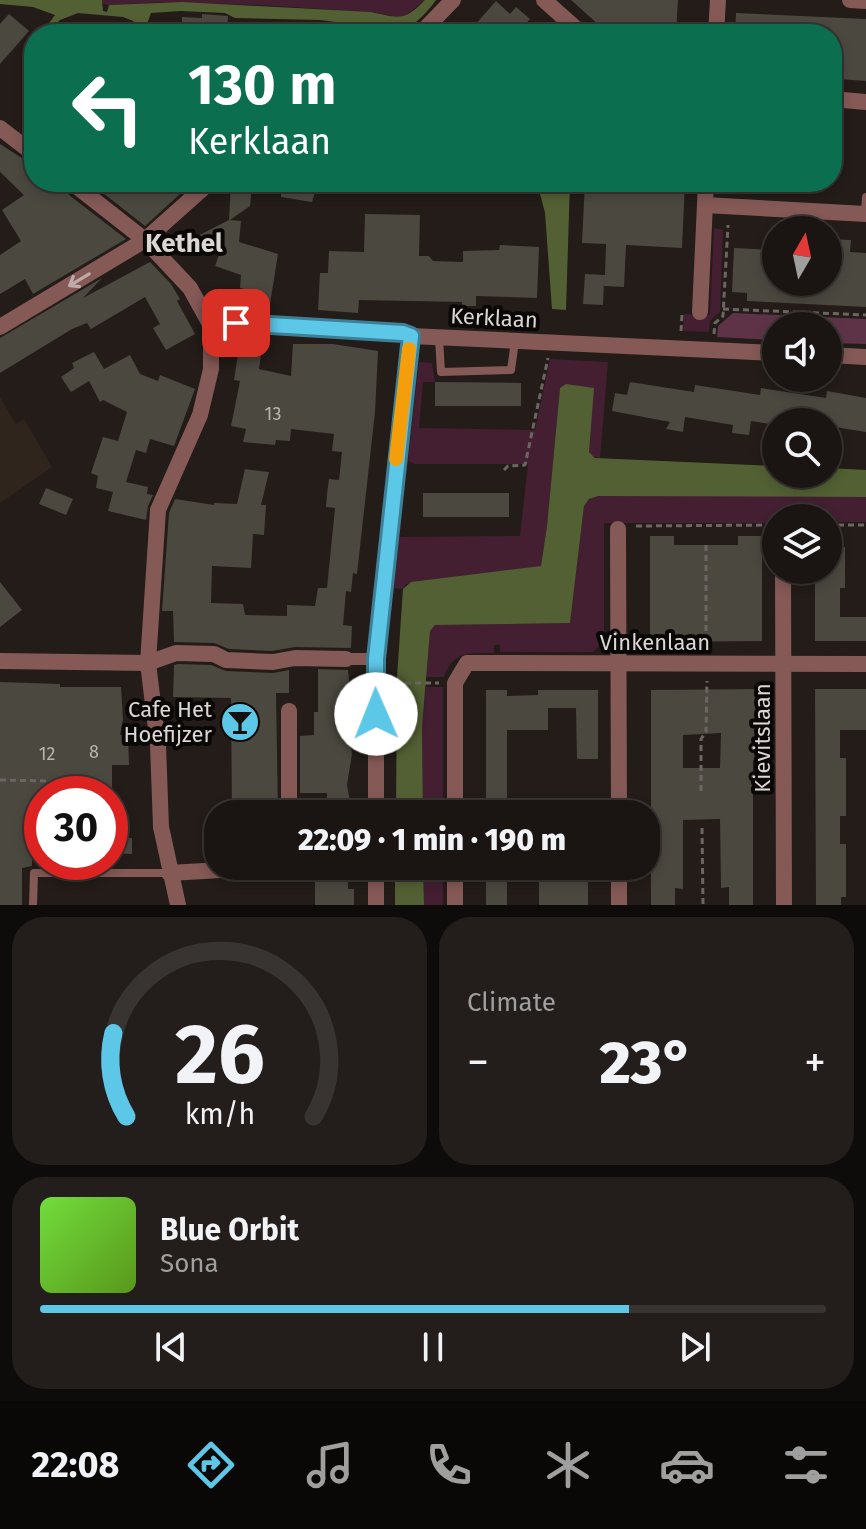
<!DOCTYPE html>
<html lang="en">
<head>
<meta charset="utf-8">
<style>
	body { margin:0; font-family:"Fira Sans",sans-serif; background:#231e1b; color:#f1f3f6; height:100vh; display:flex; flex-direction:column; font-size:30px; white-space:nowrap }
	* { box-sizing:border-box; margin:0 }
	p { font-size:26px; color:#9f9f9f }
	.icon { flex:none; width:44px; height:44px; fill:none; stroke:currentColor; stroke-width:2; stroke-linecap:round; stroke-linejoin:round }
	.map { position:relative; height:905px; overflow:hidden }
	.panel { display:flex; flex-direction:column; gap:12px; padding:12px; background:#0e0c0a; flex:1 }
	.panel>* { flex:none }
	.banner { position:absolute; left:24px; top:24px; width:818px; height:168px; border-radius:32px; box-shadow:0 4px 12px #0003,0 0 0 2px #383432; background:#0b6e4f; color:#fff; overflow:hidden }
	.needle { width:52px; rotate:9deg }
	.fabs { position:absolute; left:762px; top:216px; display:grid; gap:16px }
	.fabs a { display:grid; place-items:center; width:80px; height:80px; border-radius:50%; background:#1a1512; box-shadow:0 4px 12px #0003,0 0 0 2px #383432; font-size:40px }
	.speed { position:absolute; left:24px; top:776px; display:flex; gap:16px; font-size:40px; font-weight:700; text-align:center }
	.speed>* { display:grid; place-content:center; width:104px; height:104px; border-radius:50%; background:#1a1512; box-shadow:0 4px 12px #0003,0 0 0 2px #383432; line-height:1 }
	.speed .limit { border:12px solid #d22; background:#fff; color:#111 }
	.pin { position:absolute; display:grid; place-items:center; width:68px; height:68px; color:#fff; margin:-34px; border-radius:16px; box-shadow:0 4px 12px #0006 }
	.me { position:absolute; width:88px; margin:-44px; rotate:359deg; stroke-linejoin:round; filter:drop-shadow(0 0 6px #0008) }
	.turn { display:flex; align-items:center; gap:28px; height:168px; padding:0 32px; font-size:36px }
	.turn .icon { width:104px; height:104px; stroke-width:2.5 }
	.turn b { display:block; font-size:56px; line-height:68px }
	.big { font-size:60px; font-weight:800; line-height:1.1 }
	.panel .tile { flex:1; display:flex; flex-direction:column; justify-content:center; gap:12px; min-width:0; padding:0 28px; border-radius:32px; background:#231e1b }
	.panel .dial { align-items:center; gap:0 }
	.dial svg { height:208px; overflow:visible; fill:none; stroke:#383432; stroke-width:7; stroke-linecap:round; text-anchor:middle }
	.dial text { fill:#f1f3f6; stroke:none }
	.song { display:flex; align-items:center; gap:24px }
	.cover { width:96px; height:96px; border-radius:12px; background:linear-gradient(135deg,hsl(100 70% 55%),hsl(90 70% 35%)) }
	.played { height:8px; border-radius:4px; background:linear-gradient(90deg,#5dc7e8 75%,#383432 75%) }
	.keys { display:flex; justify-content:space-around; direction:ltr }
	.heat { display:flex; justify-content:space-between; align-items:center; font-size:44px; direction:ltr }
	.panel .tiles { flex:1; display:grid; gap:12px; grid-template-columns:1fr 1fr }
	.tile:last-child { grid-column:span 2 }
	.trip { position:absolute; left:204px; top:800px; width:456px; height:80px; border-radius:32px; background:#1a1512; box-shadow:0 4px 12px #0003,0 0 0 2px #383432; font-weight:800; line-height:80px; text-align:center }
	.dock { display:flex; height:128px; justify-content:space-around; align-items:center; background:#0a0807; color:#9f9f9f }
	.dock .icon { width:56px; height:56px }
	.dock .selected { color:#5dc7e8 }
	.dock b { font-size:36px; color:#f1f3f6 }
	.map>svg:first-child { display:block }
</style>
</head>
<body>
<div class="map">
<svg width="866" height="905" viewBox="0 0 866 905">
	<rect width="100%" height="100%" fill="#231c18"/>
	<!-- built -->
	<path fill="#30251d" d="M0,397L16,424L24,419L52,467L0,503Z"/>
	<!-- green -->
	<g fill="#431f31">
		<path d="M88,0H425L403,18L371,12L259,5L165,2L109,5L103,4L102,0Z"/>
		<path d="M714,228L723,230L720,312L710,321L709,332L683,331L684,314L710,315Z"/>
		<path d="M550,359L608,362L600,459L591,455L560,388L547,526L541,566L406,584L403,589L394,588L399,537L520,536L528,464H415L408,461L419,362L432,363L435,382H423L419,428L535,430Z"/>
		<path d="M768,496L866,497V522H828V518H776V523H604V642L593,652H500V645H494V653C469,653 453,651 444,677H426L430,631L435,625L570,623L584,506L589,499L598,496Z"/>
		<path d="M426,687H443V814H423L422,727Z"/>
		<path d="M423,866H443V905H424Z"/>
	</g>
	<!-- forest -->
	<path fill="#5e3348" d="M733,313L866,319V344L828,343V326H776V340L717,337L718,326Z"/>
	<!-- water -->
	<g fill="#536033">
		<path d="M0,0H102L103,11L107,12L109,5L182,2L371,12C399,18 404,22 425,0H436C426,14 408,33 391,34L389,29L320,20L235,18L225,13L181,11L151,13L146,27L157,34H144L133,21L123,17L78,13L60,20L46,34H41L55,15L33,7L0,4Z"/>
		<path d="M537,182H570L566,310L552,309L545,213Z"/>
		<path d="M566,384L594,388L589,452L595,458L776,466V474H828V468L866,470V497L598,496L589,499L584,506L570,623L435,625L430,631L422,727L423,814H396L397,677L403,589L411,582L541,566L547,526L560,388Z"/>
		<path d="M395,866H423L424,905H395Z"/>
	</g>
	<!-- building -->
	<g fill="#4b4840" fill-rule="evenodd">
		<path d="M571,0H678L676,32L639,31V34H609Z"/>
		<path d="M496,1L510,14L516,7L530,19L517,34H467Z"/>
		<path d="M736,13L866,19V81L839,79V72H832V34H735Z"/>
		<path d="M9,14L29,31L0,64V24Z"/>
		<path d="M202,14L228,16L227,34H182V17L202,18Z"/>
		<path d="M0,144L31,164L34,168V182H60L64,191L126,239L33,294L25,279L0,294V255L21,241L2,210L24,195L0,172Z"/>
		<path d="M89,182H193L145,226Z"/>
		<path d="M231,182H252L250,206L230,220L241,221L239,242L278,254L269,310L241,307L244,289L240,288L241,275L215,266L223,243L188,241L229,220Z"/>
		<path d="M281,182H318L312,202L281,197Z"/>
		<path d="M585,182H685L682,248L626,245L624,287L604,286V281L603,305L583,304L585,274L605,275L606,244L582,243Z"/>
		<path d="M365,214L420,215L419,256H429L433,261L463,262V251L499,250L500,245L539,247L537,298L476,296V306H462V302L359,300L358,313L318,310L320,273H328L329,251L364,252Z"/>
		<path d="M828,239L851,240L850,252L866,253V307L747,301V293L732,292L734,248L776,250V282H828Z"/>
		<path d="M150,262L171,284L180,299L177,301L195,334L166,350L153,328L160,324L145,297L91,329L87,323L72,329L0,373V338L102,278L83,298Z"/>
		<path d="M240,341L263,342L259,369L291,376L293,344H333L378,351L375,412L357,574L353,573L351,592L346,591L343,625L352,626L351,648L295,647L272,651L229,649L214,643L174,642L173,611H162L169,513L175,499L214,505V503L237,504L245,469L269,472L261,505H266L264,535L253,534L251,568L212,566L211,603L243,604L245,615L287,616V605L315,606L318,588H327L335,508L326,507L327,494L329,479L339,480L342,452L332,451L334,434L291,429L290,441L276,440L275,445L243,442L246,429L231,426L240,381L234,380Z"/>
		<path d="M94,352L104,369L130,355L140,374L158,381L160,375L195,389L174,446L150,439L146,453L136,450L126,482L148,487L147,494L153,495L148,506L146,520L108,511L113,492L96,488L98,476L91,473L103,437L118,441L127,412L103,400L100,402L89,381L71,392L61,377L74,368L72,363Z"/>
		<path d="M435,382L521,383V406H435Z"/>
		<path d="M630,382L694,392L695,385L760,395L761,388L826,398L827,391L866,398V432L828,426V422H776V425L751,421L749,435L732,433L733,425L685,417L683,432L666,429L670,422L612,411L615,393L627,395Z"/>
		<path d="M46,488L73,499L66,515L39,504Z"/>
		<rect x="423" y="493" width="86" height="24"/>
		<path d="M650,536H674V545H738V536H762V641L650,642Z"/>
		<path d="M828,547H845V588H840V617H866V641H815V570H828Z"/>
		<path d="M0,582L22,610L0,627Z"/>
		<path d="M178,664L211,665L226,671L273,673L289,670V693H276L278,814H232L231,698L173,697L174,665Z"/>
		<path d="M318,669L348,670L350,690L347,722L352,754L347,785L351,807H348V814H327V793H300V736L314,735V712H318Z"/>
		<path d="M0,682L60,684V687H121L123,719L120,735H128L129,765H112V794H42V814L33,802L32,866L22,868V905H0Z"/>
		<path d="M763,689V760H753V905H729V887L721,888L720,819L683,820V889L675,888V905H651V690ZM721,733L720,768H683V735Z"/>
		<path d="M815,689H866V730H840V758H846V816H840V844H846V897H841V905H816Z"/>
		<path d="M486,690H507V696L538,695V690H598V759H577L576,708H548V730H507V814H486Z"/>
		<path d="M110,830L128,831V838H132V854L110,853Z"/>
		<path d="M327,866H348V889H354V905H315V870H327Z"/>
		<rect x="486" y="866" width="21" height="39"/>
		<path d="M569,866H588V905H539V881H562Z"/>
	</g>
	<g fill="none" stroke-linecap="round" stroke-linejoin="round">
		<!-- path -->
		<g stroke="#6c6562" stroke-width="3" stroke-dasharray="6 4" stroke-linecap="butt">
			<path d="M723,309L866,315"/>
			<path d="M681,331L682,315"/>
			<path d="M714,334L715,323L723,316L728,225"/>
			<path d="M504,470L508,466L525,465L548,358"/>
			<path d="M828,525H866"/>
			<path d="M636,526L776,525"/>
			<path d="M706,545V645"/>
			<path d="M395,683H439"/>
			<path d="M0,780L49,781L55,794"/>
			<path d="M701,791V739L706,732L707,681"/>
			<path d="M702,828L703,905"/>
		</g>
		<!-- service -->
		<g stroke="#845956" stroke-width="8">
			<path d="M865,213L866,197"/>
			<path d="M439,338L441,372L511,370L515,341"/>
			<path d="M33,905L34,873H169"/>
		</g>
		<!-- pedestrian -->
		<path stroke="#845956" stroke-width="12" d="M346,659H376"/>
		<!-- minor -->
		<g stroke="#845956" stroke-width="16">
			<path d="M544,0L582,34"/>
			<path d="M850,0L866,1"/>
			<path d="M420,34L453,0"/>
			<path d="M716,34L718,0"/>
			<path d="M832,99L866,102"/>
			<path d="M0,128L34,154"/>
			<path d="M71,182L145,240L190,288L211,326V369L200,415L158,510L148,663L158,745L161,827L178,905"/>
			<path d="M705,205L866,214"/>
			<path d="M700,312L706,182"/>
			<path d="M211,326L236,323L403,333L411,336L776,353"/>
			<path d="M0,327L145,240L210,182"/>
			<path d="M828,355L866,357"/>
			<path d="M618,529L619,814"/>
			<path d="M783,570L784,905"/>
			<path d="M0,661L148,663L176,653L214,654L226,660L273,662L295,658L346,659"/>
			<path d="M289,711V814"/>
			<path d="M376,814V659L411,336"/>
			<path d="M455,814V683L467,663L866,664"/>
			<path d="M376,866V905"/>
			<path d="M619,866V905"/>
			<path d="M169,873L290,866"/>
			<path d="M455,905V866"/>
		</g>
	</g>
	<!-- one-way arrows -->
	<defs><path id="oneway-shaft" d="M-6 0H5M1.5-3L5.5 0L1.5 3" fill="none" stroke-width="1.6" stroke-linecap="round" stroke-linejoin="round" transform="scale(2)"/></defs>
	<use stroke="#bdaba8" href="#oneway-shaft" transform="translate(79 280) rotate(149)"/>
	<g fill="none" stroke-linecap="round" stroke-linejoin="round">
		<defs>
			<path id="route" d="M236,323L403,333L411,336L376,659V714"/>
		</defs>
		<!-- route casing -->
		<use href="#route" stroke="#3c8197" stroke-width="20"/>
		<!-- route -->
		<use href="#route" stroke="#5dc7e8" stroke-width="14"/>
		<!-- slow -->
		<path stroke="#f59e0b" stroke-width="14" d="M396,459L409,349"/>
	</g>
	<!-- icons -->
	<defs>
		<symbol id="bar-disc" viewBox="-11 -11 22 22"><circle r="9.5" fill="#5dc7e8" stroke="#0a0806"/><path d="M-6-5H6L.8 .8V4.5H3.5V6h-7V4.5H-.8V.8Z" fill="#111"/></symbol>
	</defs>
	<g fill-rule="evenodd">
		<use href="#bar-disc" x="218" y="700" width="44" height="44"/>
	</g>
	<g text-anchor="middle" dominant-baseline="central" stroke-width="8" stroke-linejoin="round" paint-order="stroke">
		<!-- number labels -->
		<g font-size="18" fill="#b8b3af">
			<text x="273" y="414">13</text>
			<text x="94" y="752">8</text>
			<text x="47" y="754">12</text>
		</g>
		<!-- street labels -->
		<g font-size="22" fill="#dcd7d4" stroke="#0a0806">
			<text transform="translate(494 318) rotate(3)">Kerklaan</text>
			<text x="655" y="642">Vinkenlaan</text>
			<text transform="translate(762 738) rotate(-90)">Kievitslaan</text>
		</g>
		<!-- poi labels -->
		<g font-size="22" fill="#dcd7d4" stroke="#0a0806" text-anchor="end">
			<text x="212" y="709">Cafe Het<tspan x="212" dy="25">Hoefijzer</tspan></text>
		</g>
		<!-- quarter labels -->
		<g font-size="26" font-weight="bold" fill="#dcd7d4" stroke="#0a0806">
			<text x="184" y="243">Kethel</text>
		</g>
	</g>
</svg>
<div class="fabs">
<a><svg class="needle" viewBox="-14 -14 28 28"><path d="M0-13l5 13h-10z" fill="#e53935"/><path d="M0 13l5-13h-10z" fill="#9f9f9f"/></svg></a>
<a><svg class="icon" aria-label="sound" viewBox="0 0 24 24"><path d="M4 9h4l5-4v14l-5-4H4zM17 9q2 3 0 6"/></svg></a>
<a><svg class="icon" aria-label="search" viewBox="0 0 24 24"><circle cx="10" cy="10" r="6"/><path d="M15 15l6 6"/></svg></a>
<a><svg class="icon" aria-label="layers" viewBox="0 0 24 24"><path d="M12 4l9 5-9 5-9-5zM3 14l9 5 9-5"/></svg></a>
</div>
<div class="speed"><div class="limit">30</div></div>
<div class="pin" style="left:236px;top:323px;background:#d93025"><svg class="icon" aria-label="arrive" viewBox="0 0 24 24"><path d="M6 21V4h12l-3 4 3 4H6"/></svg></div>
<svg class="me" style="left:376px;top:714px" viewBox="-20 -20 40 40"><circle r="19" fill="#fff"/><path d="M0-13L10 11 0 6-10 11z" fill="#5dc7e8"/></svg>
<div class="trip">22:09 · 1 min · 190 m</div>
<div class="banner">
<div class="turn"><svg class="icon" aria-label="left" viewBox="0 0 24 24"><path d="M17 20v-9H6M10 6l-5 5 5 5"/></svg><div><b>130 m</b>Kerklaan</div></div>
</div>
</div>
<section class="panel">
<div class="tiles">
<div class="tile dial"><svg viewBox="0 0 100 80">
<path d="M14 69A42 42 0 1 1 86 69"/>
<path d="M14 69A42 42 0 0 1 9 37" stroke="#5dc7e8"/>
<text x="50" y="56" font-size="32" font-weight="700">26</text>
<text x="50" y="72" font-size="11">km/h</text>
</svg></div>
<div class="tile"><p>Climate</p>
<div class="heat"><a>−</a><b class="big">23°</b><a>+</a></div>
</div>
<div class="tile">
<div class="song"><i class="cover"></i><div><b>Blue Orbit</b><p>Sona</p></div></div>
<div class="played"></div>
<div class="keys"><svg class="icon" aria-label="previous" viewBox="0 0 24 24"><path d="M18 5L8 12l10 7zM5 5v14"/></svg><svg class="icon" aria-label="pause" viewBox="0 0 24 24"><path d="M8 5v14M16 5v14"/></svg><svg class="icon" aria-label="next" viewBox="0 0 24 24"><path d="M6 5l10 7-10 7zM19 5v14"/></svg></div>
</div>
</div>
</section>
<nav class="dock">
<b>22:08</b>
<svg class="icon selected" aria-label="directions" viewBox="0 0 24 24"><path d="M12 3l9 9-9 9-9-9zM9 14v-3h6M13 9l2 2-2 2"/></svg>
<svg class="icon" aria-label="music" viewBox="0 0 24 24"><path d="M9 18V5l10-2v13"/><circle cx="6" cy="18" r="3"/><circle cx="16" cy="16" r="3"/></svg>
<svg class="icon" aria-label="phone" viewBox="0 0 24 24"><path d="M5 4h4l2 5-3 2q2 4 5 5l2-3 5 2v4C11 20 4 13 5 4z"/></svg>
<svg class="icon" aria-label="climate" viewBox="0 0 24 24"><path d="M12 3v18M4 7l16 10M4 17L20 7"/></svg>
<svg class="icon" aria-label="car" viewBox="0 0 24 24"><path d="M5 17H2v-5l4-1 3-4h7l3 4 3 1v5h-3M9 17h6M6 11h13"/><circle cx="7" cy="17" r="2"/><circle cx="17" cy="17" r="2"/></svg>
<svg class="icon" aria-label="filters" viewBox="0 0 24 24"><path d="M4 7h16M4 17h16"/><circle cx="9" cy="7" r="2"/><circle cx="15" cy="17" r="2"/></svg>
</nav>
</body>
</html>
